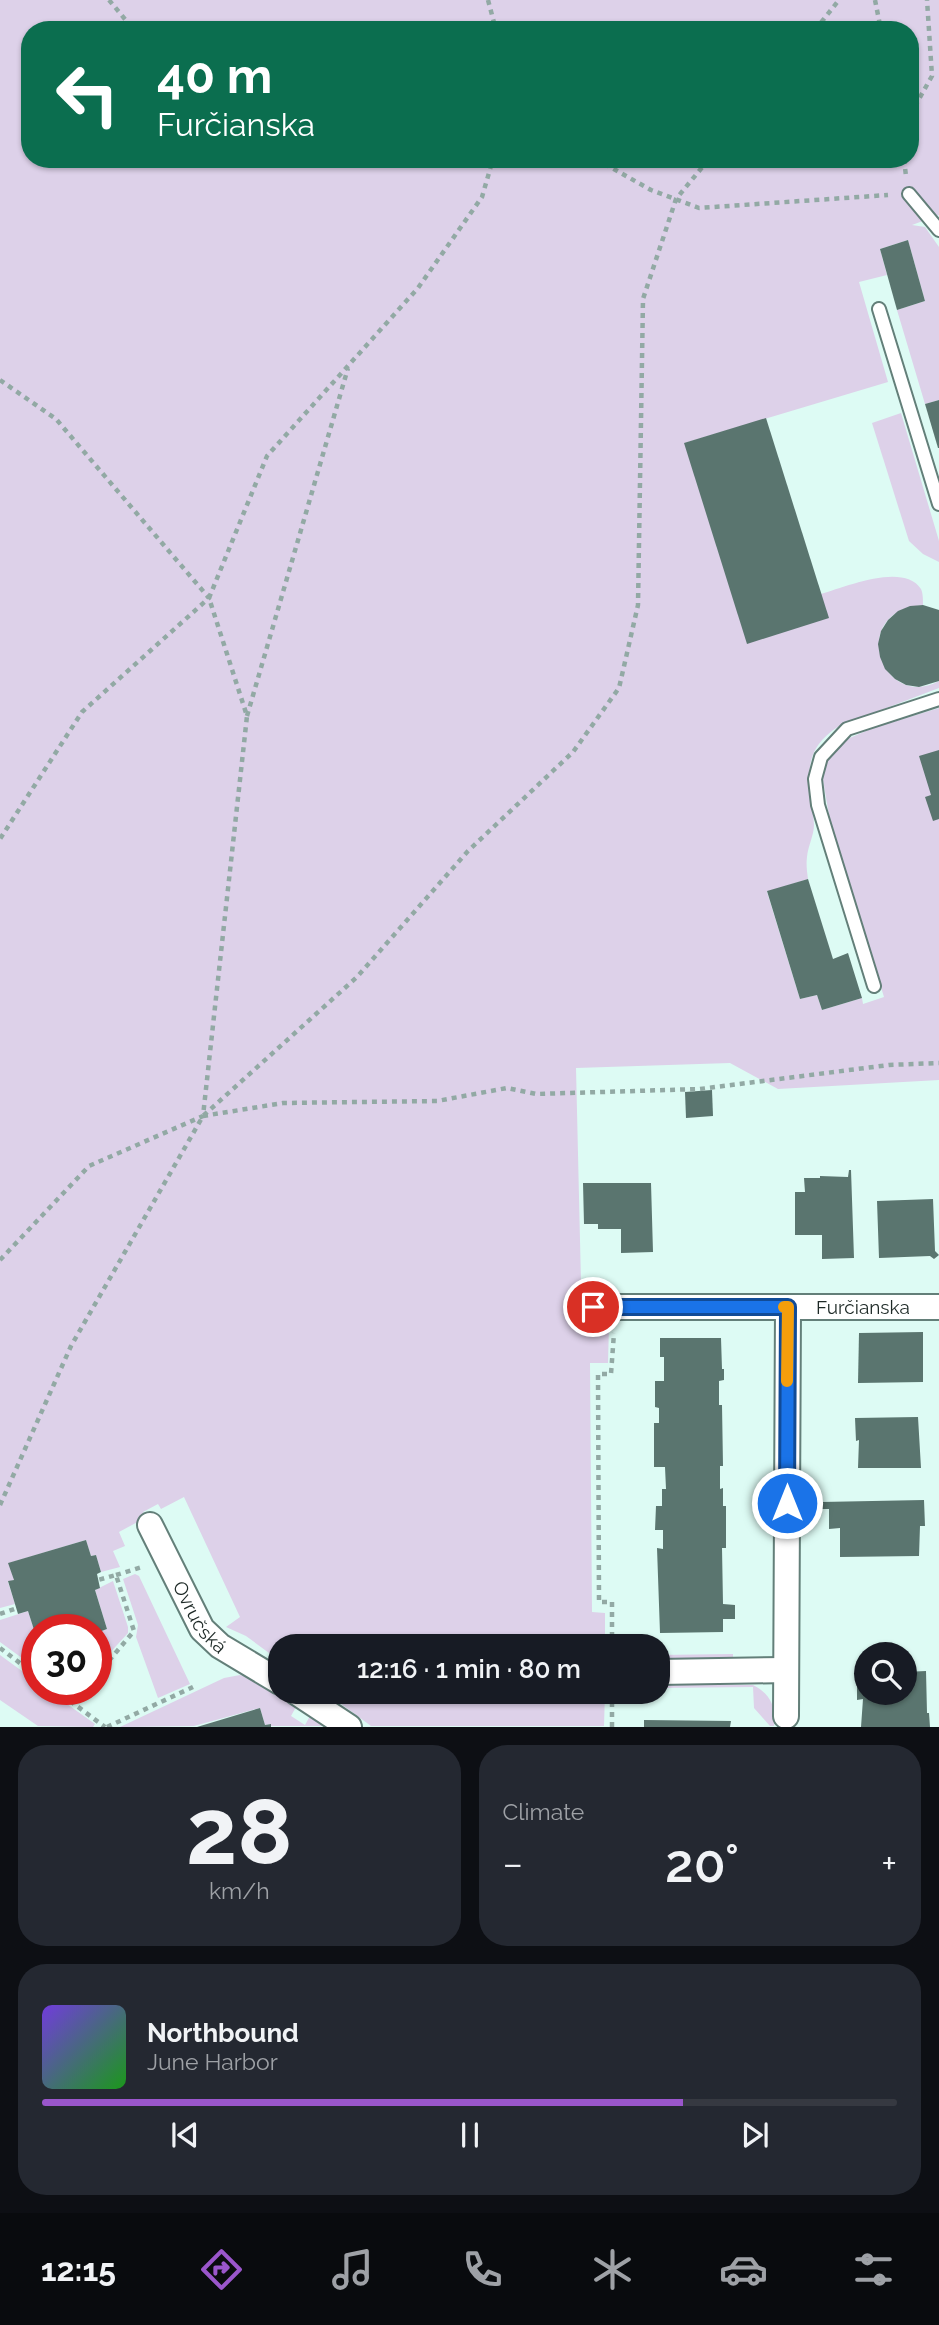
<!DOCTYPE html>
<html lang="en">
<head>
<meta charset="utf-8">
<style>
	body { margin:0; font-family:Raleway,sans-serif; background:#242831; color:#f1f3f6; height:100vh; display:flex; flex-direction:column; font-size:26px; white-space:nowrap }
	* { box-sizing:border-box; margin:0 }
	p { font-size:23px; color:#9ea1a6 }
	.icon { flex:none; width:38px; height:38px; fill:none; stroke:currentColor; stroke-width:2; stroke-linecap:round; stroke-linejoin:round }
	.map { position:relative; height:1727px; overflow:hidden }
	.drawer { display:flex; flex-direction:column; gap:18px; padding:18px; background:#0d0f14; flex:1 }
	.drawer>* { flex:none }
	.guide { position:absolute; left:21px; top:21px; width:898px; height:147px; border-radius:28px; box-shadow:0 2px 5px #0004; background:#0b6e4f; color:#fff; overflow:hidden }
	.buttons { position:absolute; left:854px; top:1642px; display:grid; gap:14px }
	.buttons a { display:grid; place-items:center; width:63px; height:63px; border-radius:50%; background:#171b24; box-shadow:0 2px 5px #0004; font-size:35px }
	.speed { position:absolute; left:21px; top:1614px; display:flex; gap:14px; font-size:35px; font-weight:700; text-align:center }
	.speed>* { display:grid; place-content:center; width:91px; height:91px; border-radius:50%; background:#171b24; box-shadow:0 2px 5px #0004; line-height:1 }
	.speed .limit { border:10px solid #d22; background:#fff; color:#111 }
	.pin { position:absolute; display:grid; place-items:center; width:60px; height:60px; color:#fff; margin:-30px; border:4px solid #fff; border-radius:50%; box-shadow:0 2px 7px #0007 }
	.me { position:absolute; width:77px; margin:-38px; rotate:0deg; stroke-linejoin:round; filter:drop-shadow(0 0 5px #0008) }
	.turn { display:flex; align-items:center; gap:24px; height:147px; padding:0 21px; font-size:32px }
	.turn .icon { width:91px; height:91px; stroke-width:2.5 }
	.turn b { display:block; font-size:49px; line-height:60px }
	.big { font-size:52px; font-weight:600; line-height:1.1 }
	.drawer .card { flex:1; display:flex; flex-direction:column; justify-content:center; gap:10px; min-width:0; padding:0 24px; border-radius:28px; background:#242831 }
	.drawer .dial { align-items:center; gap:0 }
	.dial b { font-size:91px; line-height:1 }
	.song { display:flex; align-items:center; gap:21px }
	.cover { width:84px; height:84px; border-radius:10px; background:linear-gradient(135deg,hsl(260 70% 55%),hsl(120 70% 35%)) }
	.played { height:7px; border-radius:4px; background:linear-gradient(90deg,#9a56cb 75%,#363941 75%) }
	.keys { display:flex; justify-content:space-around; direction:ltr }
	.heat { display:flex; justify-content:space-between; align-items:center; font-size:38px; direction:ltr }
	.drawer .tiles { flex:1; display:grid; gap:18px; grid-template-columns:1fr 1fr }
	.card:last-child { grid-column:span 2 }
	.trip { position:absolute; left:268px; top:1634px; width:402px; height:70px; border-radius:28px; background:#171b24; box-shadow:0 2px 5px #0004; font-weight:600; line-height:70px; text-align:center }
	.tabs { display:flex; height:112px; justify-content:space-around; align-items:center; background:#090b0e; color:#9ea1a6 }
	.tabs .icon { width:49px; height:49px }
	.tabs .on { color:#9a56cb }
	.tabs b { font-size:32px; color:#f1f3f6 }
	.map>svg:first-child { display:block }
</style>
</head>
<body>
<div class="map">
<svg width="939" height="1727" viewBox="0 0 939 1727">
	<rect width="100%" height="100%" fill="#ddfbf4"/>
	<!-- green -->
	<g fill="#ddd1e9" fill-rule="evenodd">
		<path d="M0,0H939V215L912,225L925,227L939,247V400L925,404L897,310L925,301L908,240L880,249L887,275L859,282L888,382L685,443L821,594C845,587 904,562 921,589C923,593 923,600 923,605C846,611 882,712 939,681V688L839,726C796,754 812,783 814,825C814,835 808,846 807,857C806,864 807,872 808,879L767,892L800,999L817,995L822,1010L862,998L863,1004L884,997L830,821L822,774L828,757L845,740L873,728L939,708V1080L778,1089L730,1063L576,1068L582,1325L609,1326L608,1363H590L592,1612L605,1613V1647H280V1661L246,1636L226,1627L240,1617L184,1497L161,1509L158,1504L143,1512L145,1518L119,1532L125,1546L113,1551L120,1567L101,1572L96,1555L91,1556L86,1540L9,1563L14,1580L8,1582L15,1604L0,1608ZM30,30H910V159H30Z"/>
		<path d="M901,413L939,541V562L923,554L909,541L872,423Z"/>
		<path d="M135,1574L139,1576L190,1684L158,1698L136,1637L138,1625L123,1579Z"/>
		<path d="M113,1581L128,1627V1633L96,1668V1633L107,1629L95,1590Z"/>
		<path d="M28,1611L37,1638V1669L0,1642V1620Z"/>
		<path d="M733,1654V1659H658V1655Z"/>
		<path d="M0,1655L37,1682V1689H46L95,1724L93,1727L38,1726L0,1700Z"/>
		<path d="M240,1675L249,1677L296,1707L291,1716L305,1725L310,1716L325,1726H271L270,1724L265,1725L260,1708L194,1726L120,1727L224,1678Z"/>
		<path d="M658,1684L753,1685C771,1694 776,1707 774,1726H770L754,1708L753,1687L658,1688Z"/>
		<path d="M325,1692H605L604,1726H371Z"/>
	</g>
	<!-- building -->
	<g fill="#5a756f">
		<path d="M908,240L925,301L897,310L880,249Z"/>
		<path d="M939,400V448H938L925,404Z"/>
		<path d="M766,418L829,618L747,644L684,443Z"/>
		<path d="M923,605L939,610V681L919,687L906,685L895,679L885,669L880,657L878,644L881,631L888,620L898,611L910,606Z"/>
		<path d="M939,750V819L933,821L925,797L931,795L919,756Z"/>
		<path d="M808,879L833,959L848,953L862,998L822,1010L817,995L800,999L767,891Z"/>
		<path d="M712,1090L713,1116L686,1118L685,1092Z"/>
		<path d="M849,1170H851L854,1258L822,1259V1235H795V1192H805L804,1178H820V1176L848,1177Z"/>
		<path d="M583,1183H651L653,1252L621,1253V1229H598V1224H584Z"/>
		<path d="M933,1199L935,1251L939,1255L934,1259L930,1256L879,1258L877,1201Z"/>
		<path d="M923,1332V1382L858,1383L859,1333Z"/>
		<path d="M660,1338H721L722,1369H724V1380L719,1381V1405H722L723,1466H720V1489L723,1488V1506H726V1548H722L723,1604L735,1605V1619H723V1632L660,1633L657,1548L663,1549V1530H655L656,1506H662V1489H666L665,1467H654V1423H659V1408L655,1407V1381H664V1357H660Z"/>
		<path d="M918,1417L921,1468H858L859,1440L856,1441L855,1418Z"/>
		<path d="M924,1500L925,1526H920L919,1556L840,1557V1528L829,1529V1509H820L821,1502Z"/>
		<path d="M86,1540L91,1556L96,1555L101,1572L97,1574L100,1588L95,1590L107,1629L96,1633V1629H37L36,1636L28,1611L18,1614L8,1581L14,1580L8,1563Z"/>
		<path d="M926,1671L927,1713H929L930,1727H861L863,1699L857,1700V1673H866V1692H905V1672Z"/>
		<path d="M260,1708L265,1725L271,1724V1727H197Z"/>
		<path d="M644,1720L731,1721L730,1727H644Z"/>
	</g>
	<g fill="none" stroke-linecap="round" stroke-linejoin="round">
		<defs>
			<g id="lane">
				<path d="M909,194L939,230"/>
				<path d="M879,309L939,504"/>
				<path d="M874,986L818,805L815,779L821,757L847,729L939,699"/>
			</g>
			<g id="street">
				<path id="s1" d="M593,1307H939"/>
				<path id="s2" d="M150,1525L202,1629L220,1646L280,1682"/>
				<path d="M658,1672L786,1670"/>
				<path d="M296,1692L349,1727"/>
				<path d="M786,1716L788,1307"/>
			</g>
		</defs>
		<!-- lane casing -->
		<use href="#lane" stroke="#637f79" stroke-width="16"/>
		<!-- street casing -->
		<use href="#street" stroke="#637f79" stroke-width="28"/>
		<!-- path -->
		<g stroke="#92a9a4" stroke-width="4.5" stroke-dasharray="5 5" stroke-linecap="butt">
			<path d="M109,0L134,30"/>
			<path d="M488,0L496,30"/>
			<path d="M875,0L881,30"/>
			<path d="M815,30L839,0"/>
			<path d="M910,115L932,76L927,0"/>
			<path d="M596,159L651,190L699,208L888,195"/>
			<path d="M904,159L906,176"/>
			<path d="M0,380L56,419L209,598L82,712L0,839"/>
			<path d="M247,716L348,368"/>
			<path d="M203,1116L283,1103L437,1101L507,1088L536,1094L700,1089L889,1065L939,1063"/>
			<path d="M0,1260L89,1166L203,1116L247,716L209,598L267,456L418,288L482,197L493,159"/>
			<path d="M0,1505L71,1346L203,1116L357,977L468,851L573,752L619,688L638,605L643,299L676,199L709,159"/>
			<path d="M116,1575L142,1567"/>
			<path d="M0,1614L17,1608"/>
			<path d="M612,1647V1602H599L598,1374H611L614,1333"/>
			<path d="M0,1648L37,1676"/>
			<path d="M96,1676L134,1631L116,1575L98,1580"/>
			<path d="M54,1689L105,1727"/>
			<path d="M612,1692V1727"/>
			<path d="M73,1703L85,1689"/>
			<path d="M107,1727L193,1687"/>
		</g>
		<!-- lane -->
		<use href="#lane" stroke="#fff" stroke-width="12"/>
		<!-- street -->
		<use href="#street" stroke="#fff" stroke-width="24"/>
	</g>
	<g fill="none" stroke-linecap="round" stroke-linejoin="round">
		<defs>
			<path id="route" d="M593,1307H788L787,1503"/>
		</defs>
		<!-- route casing -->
		<use href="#route" stroke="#114b97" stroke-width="18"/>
		<!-- route -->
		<use href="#route" stroke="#1a73e8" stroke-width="12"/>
		<!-- slow -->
		<path stroke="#f59e0b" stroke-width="12" d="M784,1307H788L787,1381"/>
	</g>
	<g text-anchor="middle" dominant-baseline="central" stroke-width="7" stroke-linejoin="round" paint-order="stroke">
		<!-- street labels -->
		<g font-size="19" fill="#1d2926" stroke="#fff">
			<text stroke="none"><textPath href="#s1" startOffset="270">Furčianska</textPath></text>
			<text stroke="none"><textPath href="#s2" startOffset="105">Ovručská</textPath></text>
		</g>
	</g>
</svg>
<div class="buttons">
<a><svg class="icon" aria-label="search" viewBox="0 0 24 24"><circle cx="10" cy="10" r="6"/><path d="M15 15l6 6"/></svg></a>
</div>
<div class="speed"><div class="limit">30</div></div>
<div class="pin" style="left:593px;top:1307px;background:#d93025"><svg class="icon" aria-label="arrive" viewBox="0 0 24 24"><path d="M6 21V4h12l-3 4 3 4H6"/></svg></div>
<svg class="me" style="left:787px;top:1503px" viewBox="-20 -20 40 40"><circle r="17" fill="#1a73e8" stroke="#fff" stroke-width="3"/><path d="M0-11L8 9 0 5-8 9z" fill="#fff"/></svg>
<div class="trip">12:16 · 1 min · 80 m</div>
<div class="guide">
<div class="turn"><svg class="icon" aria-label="left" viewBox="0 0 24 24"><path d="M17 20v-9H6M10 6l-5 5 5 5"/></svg><div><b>40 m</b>Furčianska</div></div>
</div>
</div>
<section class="drawer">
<div class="tiles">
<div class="card dial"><b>28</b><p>km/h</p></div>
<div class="card"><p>Climate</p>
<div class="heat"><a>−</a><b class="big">20°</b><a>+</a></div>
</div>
<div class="card">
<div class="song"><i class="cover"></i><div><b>Northbound</b><p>June Harbor</p></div></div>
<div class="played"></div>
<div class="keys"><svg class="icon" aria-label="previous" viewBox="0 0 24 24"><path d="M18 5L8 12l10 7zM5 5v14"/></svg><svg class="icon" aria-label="pause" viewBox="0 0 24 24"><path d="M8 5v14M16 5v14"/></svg><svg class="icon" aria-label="next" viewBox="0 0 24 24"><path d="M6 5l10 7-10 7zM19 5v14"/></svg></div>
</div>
</div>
</section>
<nav class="tabs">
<b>12:15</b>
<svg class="icon on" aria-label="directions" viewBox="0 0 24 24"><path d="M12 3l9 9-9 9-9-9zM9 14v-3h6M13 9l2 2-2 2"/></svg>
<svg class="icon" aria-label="music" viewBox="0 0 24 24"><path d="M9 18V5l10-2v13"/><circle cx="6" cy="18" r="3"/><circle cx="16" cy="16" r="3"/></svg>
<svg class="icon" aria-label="phone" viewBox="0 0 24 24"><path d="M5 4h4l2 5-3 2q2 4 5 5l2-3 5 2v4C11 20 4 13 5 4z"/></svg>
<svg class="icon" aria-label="climate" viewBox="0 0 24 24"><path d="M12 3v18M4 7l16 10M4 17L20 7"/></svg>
<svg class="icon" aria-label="car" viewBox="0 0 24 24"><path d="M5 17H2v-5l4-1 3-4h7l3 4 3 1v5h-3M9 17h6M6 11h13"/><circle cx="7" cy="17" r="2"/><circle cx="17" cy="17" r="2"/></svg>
<svg class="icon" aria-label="filters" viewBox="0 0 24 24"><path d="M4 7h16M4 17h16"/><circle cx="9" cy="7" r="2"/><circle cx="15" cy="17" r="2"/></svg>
</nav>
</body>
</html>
